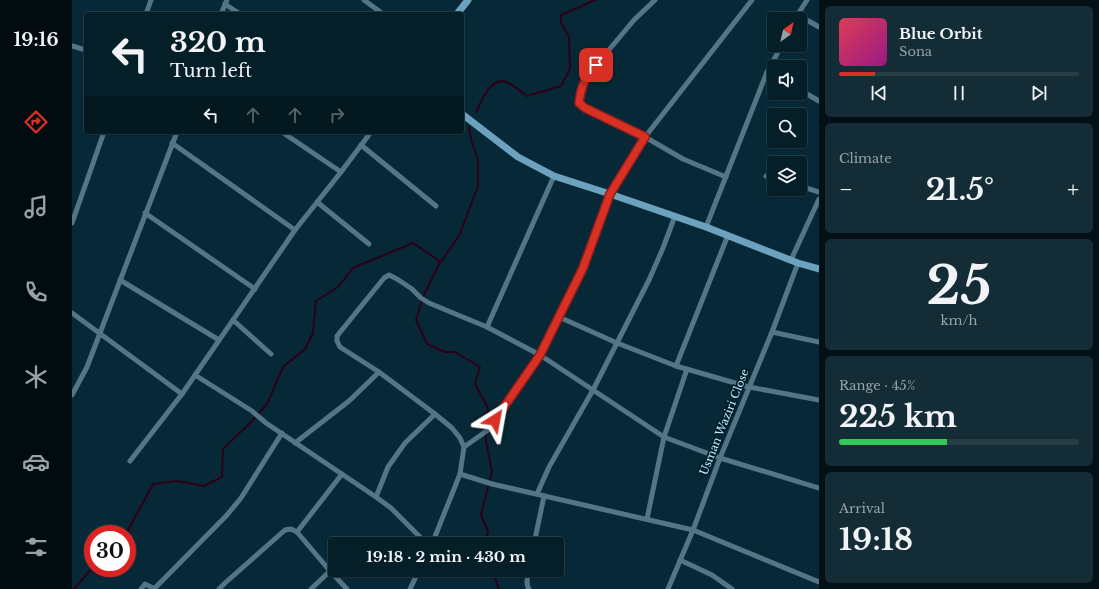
<!DOCTYPE html>
<html lang="en">
<head>
<meta charset="utf-8">
<style>
	body { margin:0; font-family:"Libre Baskerville",serif; background:#132c35; color:#f1f3f6; height:100vh; display:flex; flex-direction:column; font-size:15px; white-space:nowrap }
	* { box-sizing:border-box; margin:0 }
	p { font-size:13px; color:#97a2a8 }
	.icon { flex:none; width:22px; height:22px; fill:none; stroke:currentColor; stroke-width:2; stroke-linecap:round; stroke-linejoin:round }
	.map { position:relative; flex:1; overflow:hidden }
	.panel { display:flex; flex-direction:column; gap:6px; padding:6px; background:#031117; width:280px }
	.panel>* { flex:none }
	.guide { position:absolute; left:12px; top:12px; width:380px; height:122px; border-radius:4px; box-shadow:0 1px 3px #0004,0 0 0 1px #263d46; background:#051f29; color:#f1f3f6; overflow:hidden }
	.needle { width:26px; rotate:34deg }
	.tools { position:absolute; left:695px; top:12px; display:grid; gap:8px }
	.tools a { display:grid; place-items:center; width:40px; height:40px; border-radius:4px; background:#051f29; box-shadow:0 1px 3px #0004,0 0 0 1px #263d46; font-size:20px }
	.speed { position:absolute; left:12px; top:525px; display:flex; gap:8px; font-size:20px; font-weight:700; text-align:center }
	.speed>* { display:grid; place-content:center; width:52px; height:52px; border-radius:50%; background:#051f29; box-shadow:0 1px 3px #0004,0 0 0 1px #263d46; line-height:1 }
	.speed .limit { border:6px solid #d22; background:#fff; color:#111 }
	.pin { position:absolute; display:grid; place-items:center; width:34px; height:34px; color:#fff; margin:-17px; border-radius:8px; box-shadow:0 2px 6px #0006 }
	.me { position:absolute; width:44px; margin:-22px; rotate:34deg; stroke-linejoin:round; filter:drop-shadow(0 0 3px #0008) }
	.turn { display:flex; align-items:center; gap:14px; height:84px; padding:0 20px; font-size:18px }
	.turn .icon { width:52px; height:52px; stroke-width:2.5 }
	.turn b { display:block; font-size:28px; line-height:34px }
	.lanes { display:flex; align-items:center; height:38px; padding:0 20px; background:#0003; justify-content:center; gap:20px; direction:ltr }
	.lanes .off { opacity:.35 }
	.big { font-size:30px; font-weight:700; line-height:1.1 }
	.panel .widget { flex:1; display:flex; flex-direction:column; justify-content:center; gap:6px; min-width:0; padding:0 14px; border-radius:6px; background:#132c35 }
	.panel .dial { align-items:center; gap:0 }
	.dial b { font-size:52px; line-height:1 }
	.song { display:flex; align-items:center; gap:12px }
	.cover { width:48px; height:48px; border-radius:6px; background:linear-gradient(135deg,hsl(350 70% 55%),hsl(310 70% 35%)) }
	.played { height:4px; border-radius:2px; background:linear-gradient(90deg,#d93025 15%,#263d46 15%) }
	.keys { display:flex; justify-content:space-around; direction:ltr }
	.heat { display:flex; justify-content:space-between; align-items:center; font-size:22px; direction:ltr }
	.charge { height:6px; border-radius:3px; background:linear-gradient(90deg,#34c759 45%,#263d46 0) }
	.trip { position:absolute; left:256px; top:537px; width:236px; height:40px; border-radius:4px; background:#051f29; box-shadow:0 1px 3px #0004,0 0 0 1px #263d46; font-weight:700; line-height:40px; text-align:center }
	main { display:flex; flex:1; min-height:0 }
	.tabs { display:flex; flex-direction:column; width:72px; justify-content:space-around; align-items:center; background:#020c10; color:#97a2a8 }
	.tabs .icon { width:28px; height:28px }
	.tabs .current { color:#d93025 }
	.tabs b { font-size:18px; color:#f1f3f6 }
	.map>svg:first-child { display:block }
</style>
</head>
<body>
<main>
<nav class="tabs">
<b>19:16</b>
<svg class="icon current" aria-label="directions" viewBox="0 0 24 24"><path d="M12 3l9 9-9 9-9-9zM9 14v-3h6M13 9l2 2-2 2"/></svg>
<svg class="icon" aria-label="music" viewBox="0 0 24 24"><path d="M9 18V5l10-2v13"/><circle cx="6" cy="18" r="3"/><circle cx="16" cy="16" r="3"/></svg>
<svg class="icon" aria-label="phone" viewBox="0 0 24 24"><path d="M5 4h4l2 5-3 2q2 4 5 5l2-3 5 2v4C11 20 4 13 5 4z"/></svg>
<svg class="icon" aria-label="climate" viewBox="0 0 24 24"><path d="M12 3v18M4 7l16 10M4 17L20 7"/></svg>
<svg class="icon" aria-label="car" viewBox="0 0 24 24"><path d="M5 17H2v-5l4-1 3-4h7l3 4 3 1v5h-3M9 17h6M6 11h13"/><circle cx="7" cy="17" r="2"/><circle cx="17" cy="17" r="2"/></svg>
<svg class="icon" aria-label="filters" viewBox="0 0 24 24"><path d="M4 7h16M4 17h16"/><circle cx="9" cy="7" r="2"/><circle cx="15" cy="17" r="2"/></svg>
</nav>
<div class="map">
<svg width="747" height="589" viewBox="0 0 747 589">
	<rect width="100%" height="100%" fill="#072937"/>
	<g fill="none" stroke-linecap="round" stroke-linejoin="round">
		<!-- stream -->
		<g stroke="#2b0018" stroke-width="2">
			<path d="M404,112C409,102 419,76 434,82C442,85 449,92 455,96L489,86L498,69L497,37L489,22V15L523,0"/>
			<path d="M368,262L351,297L344,320L355,344L373,352H383L408,367L403,384L416,408L413,425L414,441L420,472L409,515L416,531L413,544"/>
			<path d="M53,534L55,532L81,484L105,481L132,486L150,477L151,449L179,422L195,404L211,367L233,349L241,333L244,301L266,287L281,268L341,243L369,262L388,234L406,186V160L399,140L397,127"/>
			<path d="M420,570L427,589"/>
			<path d="M2,589L21,567"/>
		</g>
		<!-- street -->
		<g stroke="#547586" stroke-width="5">
			<path d="M292,0L311,14"/>
			<path d="M583,0L562,20L515,76L508,91L507,103L513,108L573,137L611,159L654,177"/>
			<path d="M153,4L168,14"/>
			<path d="M74,14L79,0"/>
			<path d="M149,14L155,0"/>
			<path d="M726,15L747,27"/>
			<path d="M723,19L735,0"/>
			<path d="M0,46L14,50"/>
			<path d="M695,72L702,76"/>
			<path d="M728,90L747,101"/>
			<path d="M210,132L269,172"/>
			<path d="M100,143L223,230"/>
			<path d="M289,145L364,206"/>
			<path d="M694,176L702,178"/>
			<path d="M728,186L747,192"/>
			<path d="M245,202L297,244"/>
			<path d="M73,213L183,289"/>
			<path d="M0,223L32,132"/>
			<path d="M634,227L695,72L710,45"/>
			<path d="M719,260L747,199"/>
			<path d="M48,280L147,340"/>
			<path d="M0,313L110,394"/>
			<path d="M487,317L545,343L604,366L677,387L747,400"/>
			<path d="M161,320L199,354"/>
			<path d="M415,327L482,176"/>
			<path d="M700,332L747,342"/>
			<path d="M604,366L656,235"/>
			<path d="M123,375L180,411L194,423L304,497L319,508L355,544"/>
			<path d="M0,395L15,367L28,333L105,132"/>
			<path d="M223,443L277,401L307,372"/>
			<path d="M392,447L416,430L468,355L511,269L538,194L573,137L680,0"/>
			<path d="M58,461L110,394L223,230L269,172L299,132"/>
			<path d="M388,474L420,484L621,530L747,582"/>
			<path d="M465,494L477,467L521,390L577,280L591,248L603,216"/>
			<path d="M304,497L316,467L333,443L363,414"/>
			<path d="M575,519L592,437L615,369"/>
			<path d="M225,532L270,474"/>
			<path d="M360,544L388,474L392,447L388,438L380,428L363,414L307,372L268,347L265,341V336L312,278L317,275L325,279L340,289L349,298L357,303L415,327L468,355L592,437L648,458L747,488"/>
			<path d="M462,544L472,496"/>
			<path d="M608,560L640,575L660,589"/>
			<path d="M457,570C456,576 453,584 457,589"/>
			<path d="M69,589L73,584L83,589"/>
			<path d="M82,589L155,515L169,498L210,433"/>
			<path d="M147,589L153,583L213,530L219,529L225,532L258,571L275,589"/>
			<path d="M239,589L258,571"/>
			<path d="M338,589L347,570"/>
			<path d="M596,589L621,530L648,458L700,332L726,263"/>
		</g>
		<!-- secondary -->
		<g stroke="#6ca2bd" stroke-width="7">
			<path d="M385,14L396,0"/>
			<path d="M390,114L446,157L482,176L538,194L634,227L726,263L747,269"/>
		</g>
	</g>
	<g fill="none" stroke-linecap="round" stroke-linejoin="round">
		<defs>
			<path id="route" d="M423,420L468,355L511,268L538,194L573,137L513,108L507,103C509,86 513,78 524,65"/>
		</defs>
		<!-- route casing -->
		<use href="#route" stroke="#8d1f18" stroke-width="10"/>
		<!-- route -->
		<use href="#route" stroke="#d93025" stroke-width="7"/>
	</g>
	<g text-anchor="middle" dominant-baseline="central" stroke-width="3.5" stroke-linejoin="round" paint-order="stroke">
		<!-- street labels -->
		<g font-size="11" fill="#cceafa" stroke="#001f2d">
			<text transform="translate(652 422) rotate(-68)">Usman Waziri Close</text>
		</g>
	</g>
</svg>
<div class="tools">
<a><svg class="needle" viewBox="-14 -14 28 28"><path d="M0-13l5 13h-10z" fill="#e53935"/><path d="M0 13l5-13h-10z" fill="#97a2a8"/></svg></a>
<a><svg class="icon" aria-label="sound" viewBox="0 0 24 24"><path d="M4 9h4l5-4v14l-5-4H4zM17 9q2 3 0 6"/></svg></a>
<a><svg class="icon" aria-label="search" viewBox="0 0 24 24"><circle cx="10" cy="10" r="6"/><path d="M15 15l6 6"/></svg></a>
<a><svg class="icon" aria-label="layers" viewBox="0 0 24 24"><path d="M12 4l9 5-9 5-9-5zM3 14l9 5 9-5"/></svg></a>
</div>
<div class="speed"><div class="limit">30</div></div>
<div class="pin" style="left:524px;top:65px;background:#d93025"><svg class="icon" aria-label="arrive" viewBox="0 0 24 24"><path d="M6 21V4h12l-3 4 3 4H6"/></svg></div>
<svg class="me" style="left:423px;top:420px" viewBox="-20 -20 40 40"><path d="M0-17L14 15 0 8-14 15z" fill="#d93025" stroke="#fff" stroke-width="4"/></svg>
<div class="trip">19:18 · 2 min · 430 m</div>
<div class="guide">
<div class="turn"><svg class="icon" aria-label="left" viewBox="0 0 24 24"><path d="M17 20v-9H6M10 6l-5 5 5 5"/></svg><div><b>320 m</b>Turn left</div></div>
<div class="lanes"><svg class="icon" aria-label="left" viewBox="0 0 24 24"><path d="M17 20v-9H6M10 6l-5 5 5 5"/></svg><svg class="icon off" aria-label="ahead" viewBox="0 0 24 24"><path d="M12 20V5M6 11l6-6 6 6"/></svg><svg class="icon off" aria-label="ahead" viewBox="0 0 24 24"><path d="M12 20V5M6 11l6-6 6 6"/></svg><svg class="icon off" aria-label="right" viewBox="0 0 24 24"><path d="M7 20v-9h11M14 6l5 5-5 5"/></svg></div>
</div>
</div>
<section class="panel">
<div class="widget">
<div class="song"><i class="cover"></i><div><b>Blue Orbit</b><p>Sona</p></div></div>
<div class="played"></div>
<div class="keys"><svg class="icon" aria-label="previous" viewBox="0 0 24 24"><path d="M18 5L8 12l10 7zM5 5v14"/></svg><svg class="icon" aria-label="pause" viewBox="0 0 24 24"><path d="M8 5v14M16 5v14"/></svg><svg class="icon" aria-label="next" viewBox="0 0 24 24"><path d="M6 5l10 7-10 7zM19 5v14"/></svg></div>
</div>
<div class="widget"><p>Climate</p>
<div class="heat"><a>−</a><b class="big">21.5°</b><a>+</a></div>
</div>
<div class="widget dial"><b>25</b><p>km/h</p></div>
<div class="widget"><p>Range · 45%</p><b class="big">225 km</b><div class="charge"></div></div>
<div class="widget"><p>Arrival</p><b class="big">19:18</b></div>
</section>
</main>
</body>
</html>
